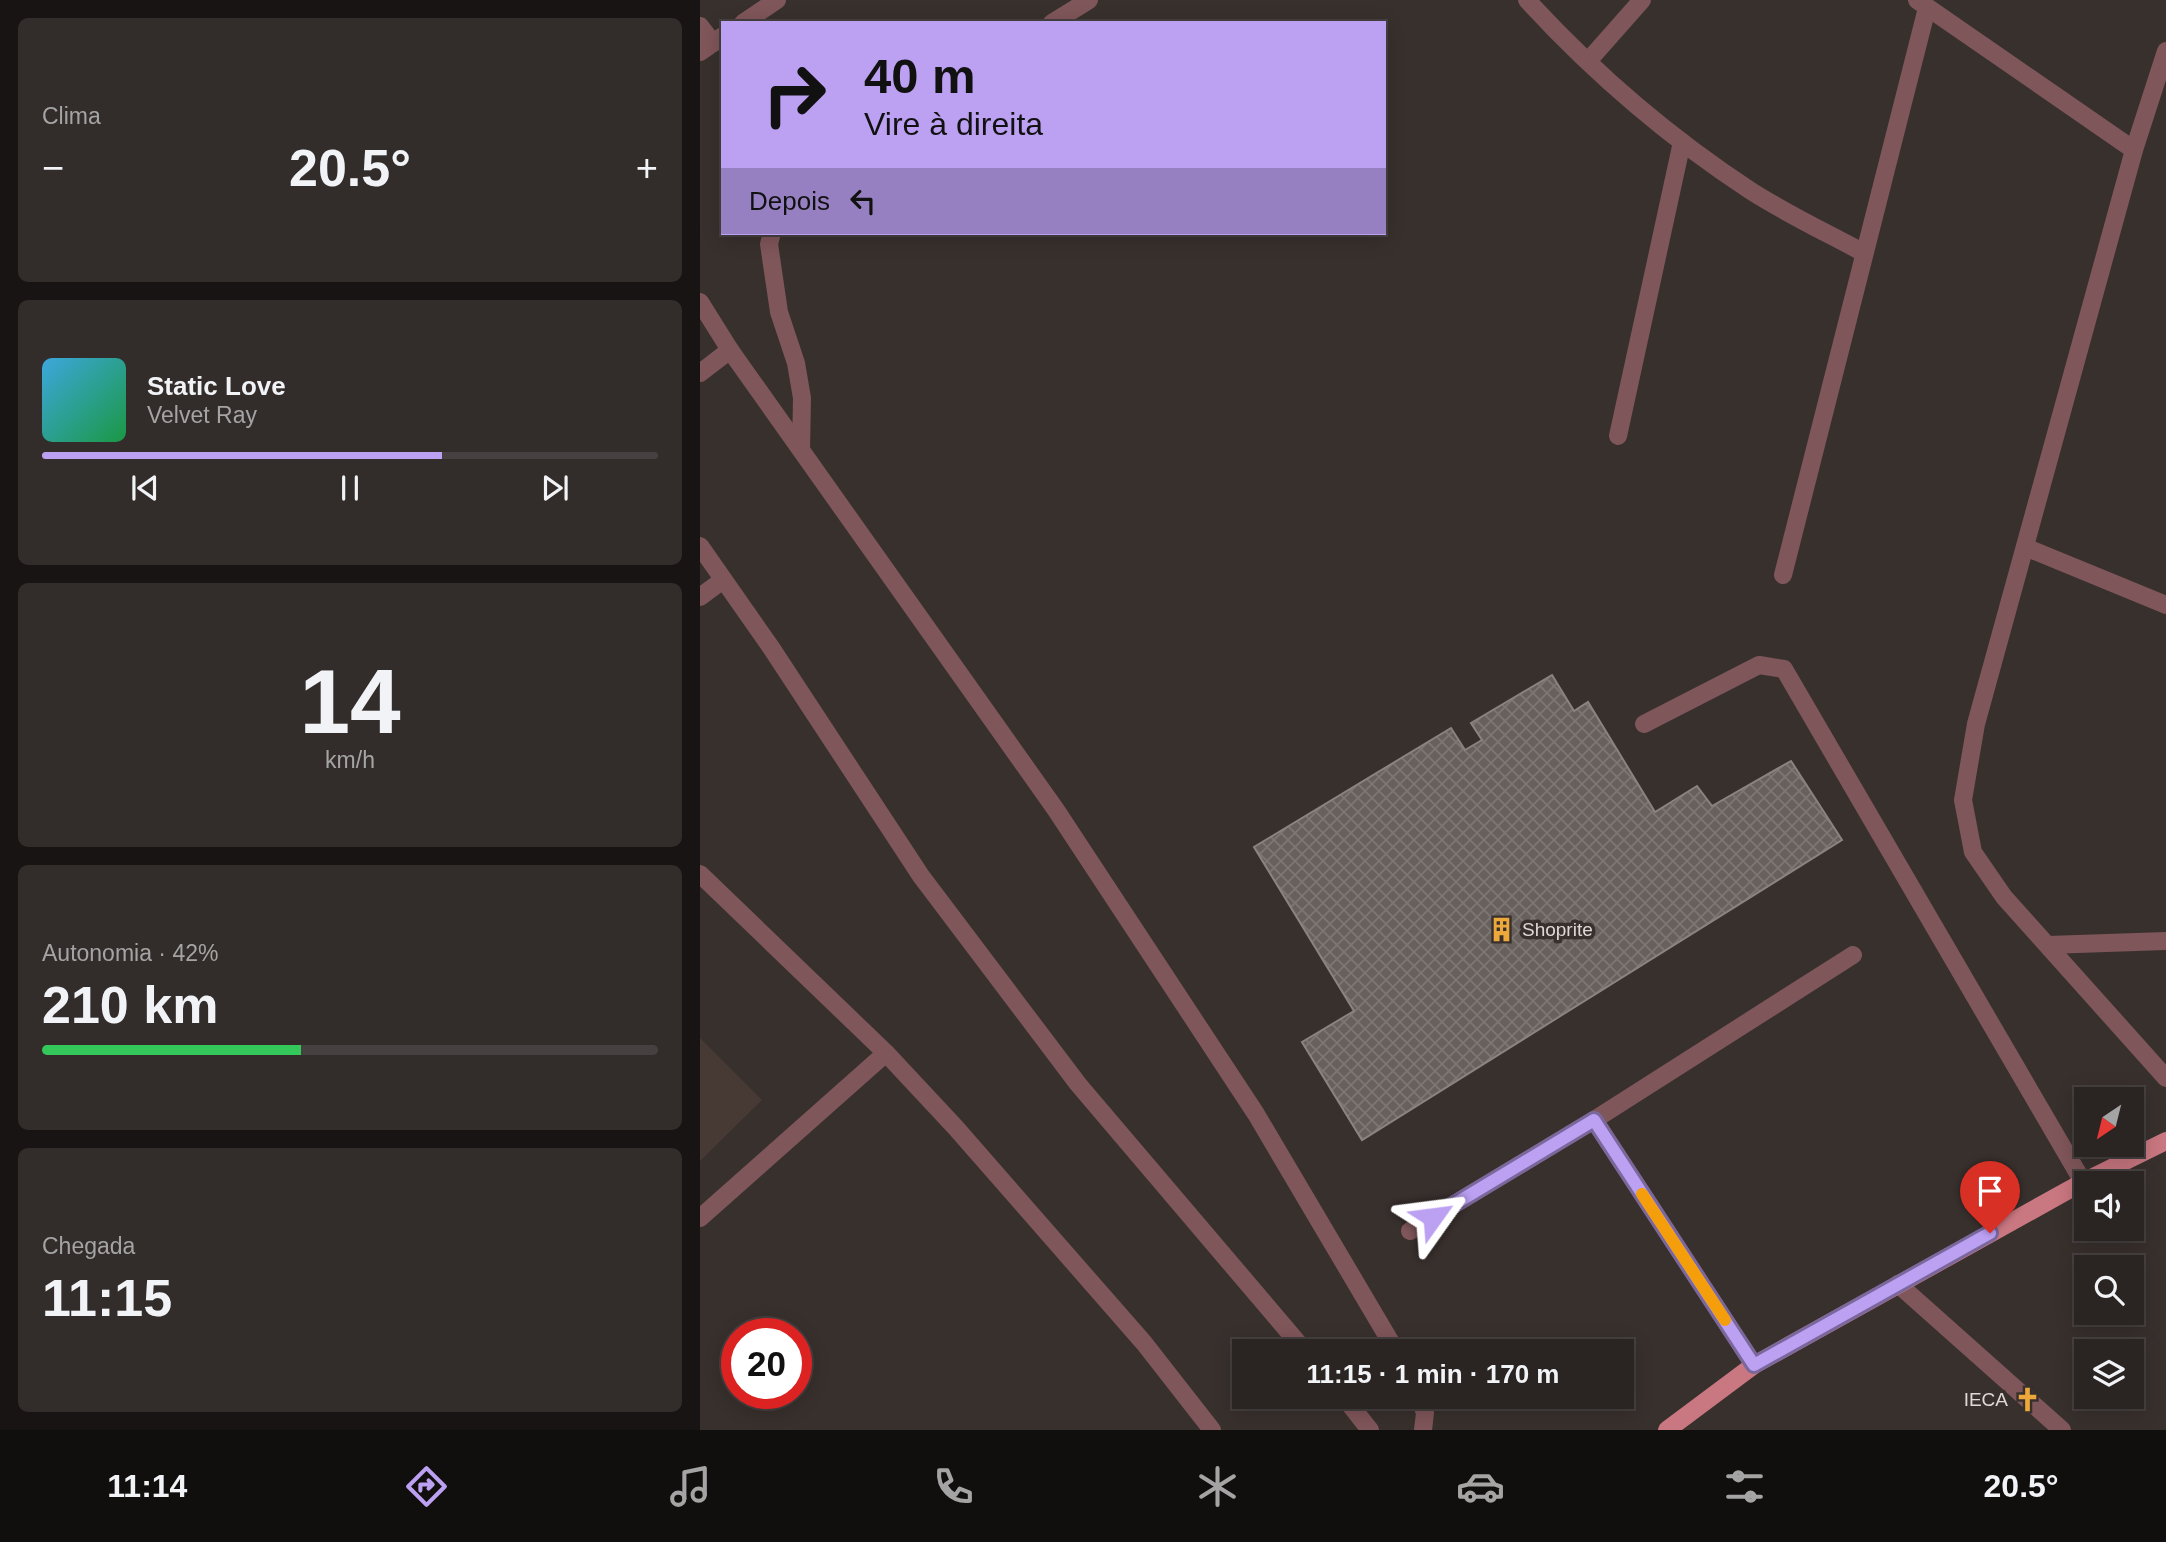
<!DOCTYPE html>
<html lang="pt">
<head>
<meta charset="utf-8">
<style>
	body { margin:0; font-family:Arial,sans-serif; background:#322c2a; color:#f1f3f6; height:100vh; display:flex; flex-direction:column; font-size:26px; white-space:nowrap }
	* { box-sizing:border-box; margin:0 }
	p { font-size:23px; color:#a5a4a5 }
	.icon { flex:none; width:38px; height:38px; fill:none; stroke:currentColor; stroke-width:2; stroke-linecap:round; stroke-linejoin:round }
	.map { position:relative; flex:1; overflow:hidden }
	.panel { display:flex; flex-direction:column; gap:18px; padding:18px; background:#171413; width:700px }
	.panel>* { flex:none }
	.hud { position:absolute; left:21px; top:21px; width:665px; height:214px; border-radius:0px; box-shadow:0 4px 18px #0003,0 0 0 2px #464140; background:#bca0f2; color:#111; overflow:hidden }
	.needle { width:46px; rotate:215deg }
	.buttons { position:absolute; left:1374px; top:1087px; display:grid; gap:14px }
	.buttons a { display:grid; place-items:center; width:70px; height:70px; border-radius:0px; background:#2a2422; box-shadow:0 4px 18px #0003,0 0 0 2px #464140; font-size:35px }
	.speed { position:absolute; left:21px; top:1318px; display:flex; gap:14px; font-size:35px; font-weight:700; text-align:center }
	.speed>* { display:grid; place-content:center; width:91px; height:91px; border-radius:50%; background:#2a2422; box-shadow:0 4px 18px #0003,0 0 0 2px #464140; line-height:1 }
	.speed .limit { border:10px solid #d22; background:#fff; color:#111 }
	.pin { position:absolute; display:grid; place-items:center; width:60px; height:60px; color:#fff; margin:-72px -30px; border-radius:50% 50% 50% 0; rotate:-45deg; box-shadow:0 0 7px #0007 }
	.pin .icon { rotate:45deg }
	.me { position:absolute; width:77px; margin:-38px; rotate:59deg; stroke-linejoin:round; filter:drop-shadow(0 0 5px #0008) }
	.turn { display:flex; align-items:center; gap:24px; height:147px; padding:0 28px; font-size:32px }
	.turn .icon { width:91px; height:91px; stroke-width:2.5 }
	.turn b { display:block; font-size:49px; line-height:60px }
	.then { display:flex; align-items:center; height:66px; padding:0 28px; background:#0003; gap:14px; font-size:26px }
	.big { font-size:52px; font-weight:700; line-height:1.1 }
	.panel .widget { flex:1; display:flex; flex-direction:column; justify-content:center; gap:10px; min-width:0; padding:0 24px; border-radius:10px; background:#322c2a }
	.panel .dial { align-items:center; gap:0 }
	.dial b { font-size:91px; line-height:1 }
	.song { display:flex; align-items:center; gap:21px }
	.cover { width:84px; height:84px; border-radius:10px; background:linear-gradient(135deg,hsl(200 70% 55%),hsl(140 70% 35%)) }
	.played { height:7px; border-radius:4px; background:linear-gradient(90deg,#bca0f2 65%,#464140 65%) }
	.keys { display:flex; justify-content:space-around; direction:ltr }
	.heat { display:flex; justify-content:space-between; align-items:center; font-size:38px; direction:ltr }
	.charge { height:10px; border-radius:5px; background:linear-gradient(90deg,#34c759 42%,#464140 0) }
	.trip { position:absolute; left:532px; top:1339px; width:402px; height:70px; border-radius:0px; background:#2a2422; box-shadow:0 4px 18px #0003,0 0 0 2px #464140; font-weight:700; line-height:70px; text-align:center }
	.tab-bar { display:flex; height:112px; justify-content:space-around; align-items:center; background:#110e0e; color:#a5a4a5 }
	.tab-bar .icon { width:49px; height:49px }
	.tab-bar .current { color:#bca0f2 }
	.tab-bar b { font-size:32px; color:#f1f3f6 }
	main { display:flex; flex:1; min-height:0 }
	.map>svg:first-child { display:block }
</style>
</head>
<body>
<main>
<section class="panel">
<div class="widget"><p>Clima</p>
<div class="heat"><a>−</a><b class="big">20.5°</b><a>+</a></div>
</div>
<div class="widget">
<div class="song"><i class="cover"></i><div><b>Static Love</b><p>Velvet Ray</p></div></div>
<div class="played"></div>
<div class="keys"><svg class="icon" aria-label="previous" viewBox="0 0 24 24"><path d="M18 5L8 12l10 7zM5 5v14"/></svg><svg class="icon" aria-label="pause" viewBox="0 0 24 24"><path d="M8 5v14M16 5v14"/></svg><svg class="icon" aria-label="next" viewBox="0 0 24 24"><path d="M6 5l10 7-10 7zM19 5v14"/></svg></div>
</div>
<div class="widget dial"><b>14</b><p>km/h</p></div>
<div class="widget"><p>Autonomia · 42%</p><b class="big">210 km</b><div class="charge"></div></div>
<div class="widget"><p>Chegada</p><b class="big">11:15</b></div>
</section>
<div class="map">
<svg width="1466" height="1430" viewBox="0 0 1466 1430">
	<defs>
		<pattern id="building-cross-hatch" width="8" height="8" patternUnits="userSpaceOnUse" patternTransform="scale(1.75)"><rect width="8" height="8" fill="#68605c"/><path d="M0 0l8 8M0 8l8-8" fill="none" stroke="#7d7673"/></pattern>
	</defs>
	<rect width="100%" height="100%" fill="#38302d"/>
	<!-- built -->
	<path fill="#473933" d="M0,1038L62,1100L0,1161Z"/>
	<!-- building -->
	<path fill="url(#building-cross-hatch)" stroke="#8c837f" stroke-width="2" d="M852,675L874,711L888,702L955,812L997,786L1012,806L1091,761L1142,840L662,1140L602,1042L654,1011L554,847L751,728L765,750L782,740L771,723Z"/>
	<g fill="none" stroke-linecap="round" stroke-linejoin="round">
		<!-- minor -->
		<g stroke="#7f565a" stroke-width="18">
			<path d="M827,0C893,72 970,138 1051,191C1087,214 1127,233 1164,253"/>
			<path d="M1217,0L1434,150"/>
			<path d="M43,23L77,0"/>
			<path d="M352,23L389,0"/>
			<path d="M0,26L13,43"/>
			<path d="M1466,51L1434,150L1276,724L1263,800L1273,852L1304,897L1466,1078"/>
			<path d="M0,52L23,36"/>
			<path d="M889,60L942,0"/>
			<path d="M72,233L69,244L79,312L96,363L102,398L101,450"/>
			<path d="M0,302L30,350L356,810L556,1114L696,1351"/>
			<path d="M0,373L30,350"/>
			<path d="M918,436L982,142"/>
			<path d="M0,546L72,649L221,876L378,1084L605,1351"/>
			<path d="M1325,547L1466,605"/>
			<path d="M1083,575L1227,8"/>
			<path d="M0,597L23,580"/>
			<path d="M944,724L1059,665L1084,669L1383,1182"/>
			<path d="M0,874L186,1053L256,1128L444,1343L512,1430"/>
			<path d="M1348,945L1466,941"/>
			<path d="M894,1120L1054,1365"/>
			<path d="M0,1218L186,1053"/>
			<path d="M710,1231L894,1120L1153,955"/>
			<path d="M1198,1284L1362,1430"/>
			<path d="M643,1396L670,1430"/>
			<path d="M719,1396L725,1413L723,1430"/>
		</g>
		<!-- major -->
		<path stroke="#c97780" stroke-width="18" d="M967,1430L1054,1365L1383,1182L1466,1141"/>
	</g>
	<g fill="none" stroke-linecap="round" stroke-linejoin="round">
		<defs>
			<path id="route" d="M733,1217L894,1120L1054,1365L1290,1233"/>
		</defs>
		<!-- route casing -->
		<use href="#route" stroke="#7a689d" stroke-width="18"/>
		<!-- route -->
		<use href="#route" stroke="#bca0f2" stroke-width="12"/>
		<!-- slow -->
		<path stroke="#f59e0b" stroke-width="12" d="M942,1194L1025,1320"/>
	</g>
	<!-- icons -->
	<defs>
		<symbol id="building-bare" viewBox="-9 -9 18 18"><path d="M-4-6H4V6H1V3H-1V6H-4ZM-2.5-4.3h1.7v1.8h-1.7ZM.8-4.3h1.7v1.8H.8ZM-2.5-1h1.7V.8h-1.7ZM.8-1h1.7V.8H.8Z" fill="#eda83b" stroke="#38302d" stroke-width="2.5" paint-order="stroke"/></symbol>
		<symbol id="church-bare" viewBox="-9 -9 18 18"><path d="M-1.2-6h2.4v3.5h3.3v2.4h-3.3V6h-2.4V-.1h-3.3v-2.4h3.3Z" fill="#eda83b" stroke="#38302d" stroke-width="2.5" paint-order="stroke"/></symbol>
	</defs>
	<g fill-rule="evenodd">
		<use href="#building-bare" x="784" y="912" width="35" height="35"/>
		<use href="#church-bare" x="1310" y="1382" width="35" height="35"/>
	</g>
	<g text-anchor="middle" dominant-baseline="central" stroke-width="7" stroke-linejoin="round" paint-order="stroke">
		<!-- poi labels -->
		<g font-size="19" fill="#ded9d7" stroke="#38302d" text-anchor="start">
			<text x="822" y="929">Shoprite</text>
			<text x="1308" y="1399" text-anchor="end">IECA</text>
		</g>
	</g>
</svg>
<div class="buttons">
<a><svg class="needle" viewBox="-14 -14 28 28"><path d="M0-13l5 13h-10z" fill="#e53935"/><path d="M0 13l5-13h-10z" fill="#a5a4a5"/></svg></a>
<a><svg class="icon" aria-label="sound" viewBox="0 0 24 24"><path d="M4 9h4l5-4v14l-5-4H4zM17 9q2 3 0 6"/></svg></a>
<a><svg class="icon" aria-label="search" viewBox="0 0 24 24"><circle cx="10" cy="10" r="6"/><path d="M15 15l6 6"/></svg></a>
<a><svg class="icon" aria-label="layers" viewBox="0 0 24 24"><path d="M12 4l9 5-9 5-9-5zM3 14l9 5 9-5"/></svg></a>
</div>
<div class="speed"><div class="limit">20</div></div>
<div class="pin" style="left:1290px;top:1233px;background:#d93025"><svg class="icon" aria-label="arrive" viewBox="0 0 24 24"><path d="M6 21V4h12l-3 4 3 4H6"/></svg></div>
<svg class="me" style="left:733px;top:1217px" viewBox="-20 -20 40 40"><path d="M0-17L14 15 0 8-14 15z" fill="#bca0f2" stroke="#fff" stroke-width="4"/></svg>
<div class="trip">11:15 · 1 min · 170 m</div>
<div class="hud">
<div class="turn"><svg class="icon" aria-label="right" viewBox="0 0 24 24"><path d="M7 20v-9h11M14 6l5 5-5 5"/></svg><div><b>40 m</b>Vire à direita</div></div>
<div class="then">Depois<svg class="icon" aria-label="left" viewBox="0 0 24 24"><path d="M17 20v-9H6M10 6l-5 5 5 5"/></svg></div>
</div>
</div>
</main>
<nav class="tab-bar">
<b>11:14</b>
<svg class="icon current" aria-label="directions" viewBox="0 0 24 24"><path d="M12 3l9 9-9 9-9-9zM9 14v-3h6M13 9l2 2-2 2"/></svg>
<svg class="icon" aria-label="music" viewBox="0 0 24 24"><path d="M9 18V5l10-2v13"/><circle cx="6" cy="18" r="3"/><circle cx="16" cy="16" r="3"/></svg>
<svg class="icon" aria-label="phone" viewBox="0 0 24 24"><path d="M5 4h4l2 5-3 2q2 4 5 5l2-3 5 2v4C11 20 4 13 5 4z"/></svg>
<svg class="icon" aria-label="climate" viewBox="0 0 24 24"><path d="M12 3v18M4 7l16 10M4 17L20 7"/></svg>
<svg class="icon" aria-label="car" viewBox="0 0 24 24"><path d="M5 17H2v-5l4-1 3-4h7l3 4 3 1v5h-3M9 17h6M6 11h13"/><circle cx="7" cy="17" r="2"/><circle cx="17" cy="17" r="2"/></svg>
<svg class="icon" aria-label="filters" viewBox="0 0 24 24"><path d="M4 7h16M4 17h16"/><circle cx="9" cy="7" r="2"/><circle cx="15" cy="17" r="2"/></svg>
<b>20.5°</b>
</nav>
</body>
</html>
